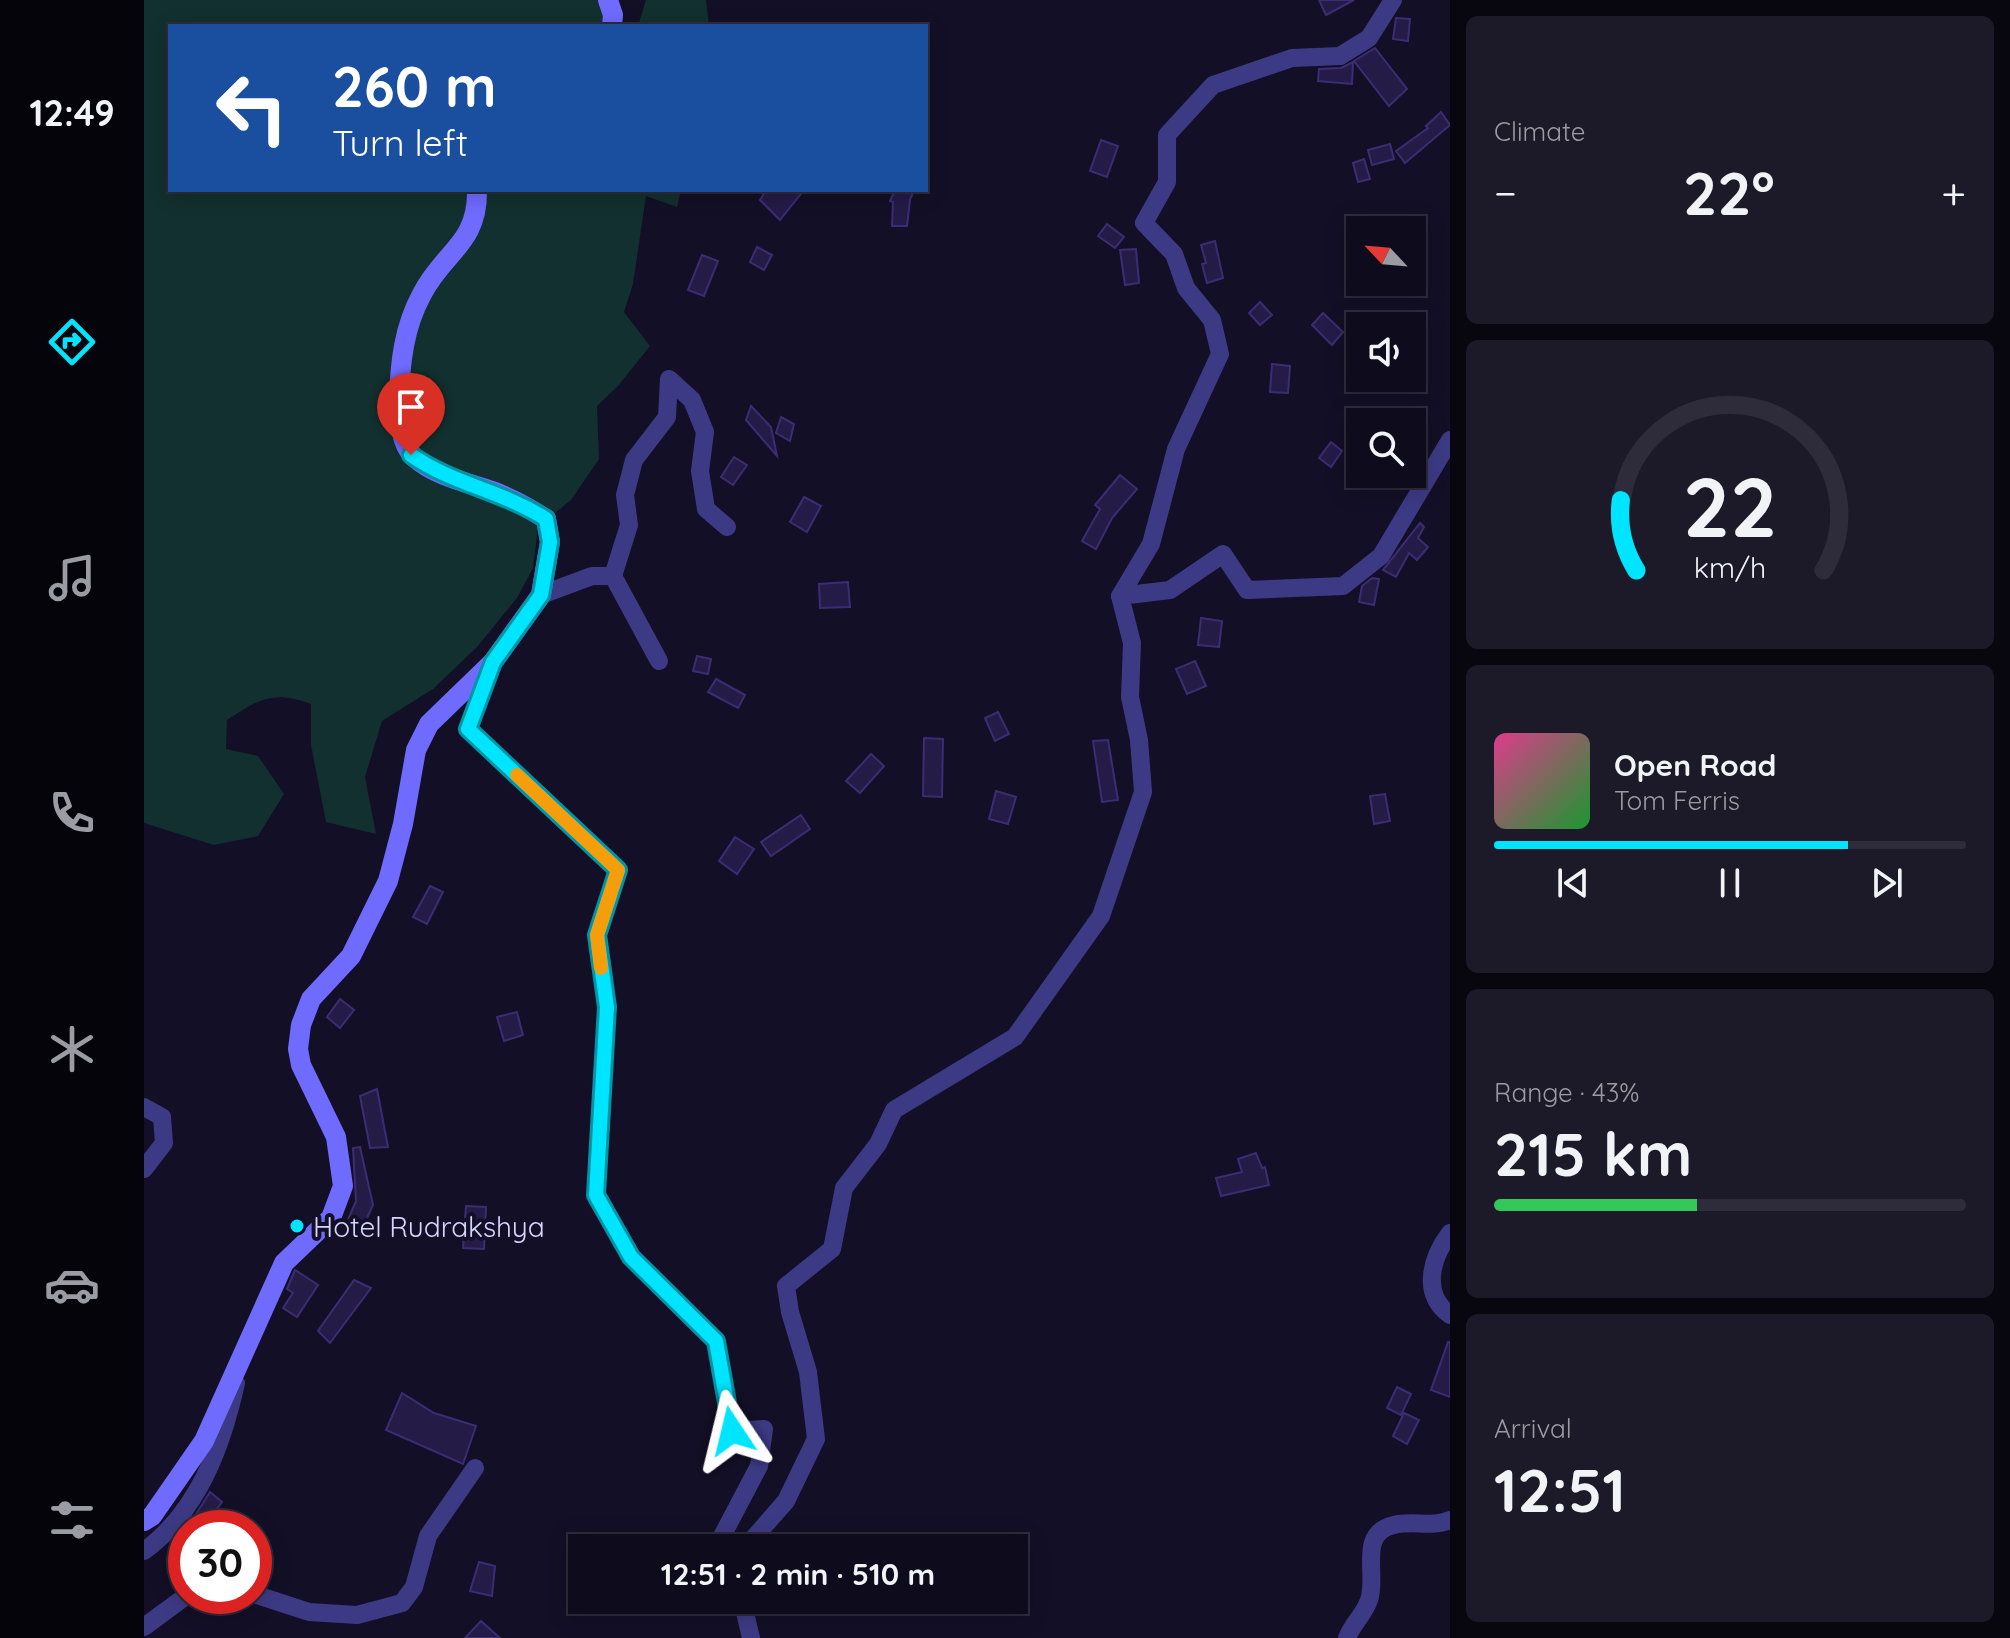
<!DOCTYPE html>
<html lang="en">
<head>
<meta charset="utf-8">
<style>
	body { margin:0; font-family:Quicksand,sans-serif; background:#1c1929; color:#f1f3f6; height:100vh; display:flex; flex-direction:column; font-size:30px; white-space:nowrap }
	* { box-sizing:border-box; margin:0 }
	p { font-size:26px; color:#9b9ba3 }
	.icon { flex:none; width:44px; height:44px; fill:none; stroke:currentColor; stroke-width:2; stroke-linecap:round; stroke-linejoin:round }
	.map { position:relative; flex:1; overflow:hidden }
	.panel { display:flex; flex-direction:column; gap:16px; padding:16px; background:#08060f; width:560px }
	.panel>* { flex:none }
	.banner { position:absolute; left:24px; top:24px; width:760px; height:168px; border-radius:0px; box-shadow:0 4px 20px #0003,0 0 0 2px #2e2b3b; background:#1a4fa0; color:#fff; overflow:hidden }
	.needle { width:52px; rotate:296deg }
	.buttons { position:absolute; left:1202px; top:216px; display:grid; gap:16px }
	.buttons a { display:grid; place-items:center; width:80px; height:80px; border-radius:0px; background:#0e0b1c; box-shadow:0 4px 20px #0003,0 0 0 2px #2e2b3b; font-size:40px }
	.speed { position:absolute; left:24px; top:1510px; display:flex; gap:16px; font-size:40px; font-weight:700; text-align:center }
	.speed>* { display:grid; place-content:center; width:104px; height:104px; border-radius:50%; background:#0e0b1c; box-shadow:0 4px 20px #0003,0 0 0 2px #2e2b3b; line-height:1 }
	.speed .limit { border:12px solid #d22; background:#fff; color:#111 }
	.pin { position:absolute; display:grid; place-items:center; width:68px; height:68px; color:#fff; margin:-82px -34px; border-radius:50% 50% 50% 0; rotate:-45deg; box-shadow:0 0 8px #0007 }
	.pin .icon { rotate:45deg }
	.me { position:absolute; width:88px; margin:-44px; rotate:350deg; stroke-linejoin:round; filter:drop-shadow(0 0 6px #0008) }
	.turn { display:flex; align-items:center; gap:28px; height:168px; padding:0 32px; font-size:36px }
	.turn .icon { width:104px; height:104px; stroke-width:2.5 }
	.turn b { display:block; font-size:56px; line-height:68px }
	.big { font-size:60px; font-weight:700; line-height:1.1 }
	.panel .widget { flex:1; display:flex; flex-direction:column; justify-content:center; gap:12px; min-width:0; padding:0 28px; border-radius:12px; background:#1c1929 }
	.panel .dial { align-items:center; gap:0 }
	.dial svg { height:208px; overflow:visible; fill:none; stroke:#2e2b3b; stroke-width:7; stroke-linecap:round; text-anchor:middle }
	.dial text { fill:#f1f3f6; stroke:none }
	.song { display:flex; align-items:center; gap:24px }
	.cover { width:96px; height:96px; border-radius:12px; background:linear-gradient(135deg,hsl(330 70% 55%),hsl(130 70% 35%)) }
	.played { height:8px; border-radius:4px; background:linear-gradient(90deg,#00e5ff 75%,#2e2b3b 75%) }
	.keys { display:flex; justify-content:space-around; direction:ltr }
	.heat { display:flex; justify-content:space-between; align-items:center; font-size:44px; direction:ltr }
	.charge { height:12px; border-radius:6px; background:linear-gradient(90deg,#34c759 43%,#2e2b3b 0) }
	.trip { position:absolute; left:424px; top:1534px; width:460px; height:80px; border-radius:0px; background:#0e0b1c; box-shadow:0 4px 20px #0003,0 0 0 2px #2e2b3b; font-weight:700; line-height:80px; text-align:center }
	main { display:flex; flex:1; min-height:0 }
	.tab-bar { display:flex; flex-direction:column; width:144px; justify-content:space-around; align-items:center; background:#06040b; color:#9b9ba3 }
	.tab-bar .icon { width:56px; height:56px }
	.tab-bar .current { color:#00e5ff }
	.tab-bar b { font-size:36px; color:#f1f3f6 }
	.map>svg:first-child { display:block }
</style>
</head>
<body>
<main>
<nav class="tab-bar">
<b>12:49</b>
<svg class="icon current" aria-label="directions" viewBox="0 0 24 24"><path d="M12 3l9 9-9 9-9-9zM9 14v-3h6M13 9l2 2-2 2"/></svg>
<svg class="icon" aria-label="music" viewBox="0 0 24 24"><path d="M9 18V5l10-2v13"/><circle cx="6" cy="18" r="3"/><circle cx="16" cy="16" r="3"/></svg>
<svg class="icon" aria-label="phone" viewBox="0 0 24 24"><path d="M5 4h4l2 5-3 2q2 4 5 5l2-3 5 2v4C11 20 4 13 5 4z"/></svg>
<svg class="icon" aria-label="climate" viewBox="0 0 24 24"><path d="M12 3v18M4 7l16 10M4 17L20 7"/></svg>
<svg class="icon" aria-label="car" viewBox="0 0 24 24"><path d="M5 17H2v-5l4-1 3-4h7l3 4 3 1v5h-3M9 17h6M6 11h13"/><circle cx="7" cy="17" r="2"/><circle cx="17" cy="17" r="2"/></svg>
<svg class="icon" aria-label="filters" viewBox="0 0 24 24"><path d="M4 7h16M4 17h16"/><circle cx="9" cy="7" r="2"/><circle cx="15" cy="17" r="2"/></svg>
</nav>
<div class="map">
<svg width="1306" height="1638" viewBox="0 0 1306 1638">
	<rect width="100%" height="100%" fill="#130f26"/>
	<!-- green -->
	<g fill="#12302f">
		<path d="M0,0H457L469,26H26V190H537L533,207L502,196L489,284L480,312L506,346L474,386L453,406L455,459L427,500L394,527L389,568L373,598L333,647L289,689L238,721L221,777L232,834L182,822L167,745V704C129,690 115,699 83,720L82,749L114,756L140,794L114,836L70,845L0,823Z"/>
		<path d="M502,0H562L565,26H494Z"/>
	</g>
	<!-- building -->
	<g fill="#241b47" stroke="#3b2d73" stroke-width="2">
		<path d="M1175,0H1210L1182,15Z"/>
		<path d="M1252,18L1266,19L1264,41L1249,39Z"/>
		<path d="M1231,48L1263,89L1245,106L1210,61Z"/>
		<path d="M1209,62L1208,84L1174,81L1175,69L1197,68Z"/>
		<path d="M1297,112L1306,125L1261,163L1252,151L1284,128L1282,126Z"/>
		<path d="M957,140L974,146L963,177L946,171Z"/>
		<path d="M1246,144L1250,159L1228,165L1224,150Z"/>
		<path d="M1220,159L1226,179L1214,182L1209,163Z"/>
		<path d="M622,190H660L636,220L616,200Z"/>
		<path d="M751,190H770L766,200L763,226H748L749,202L746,201Z"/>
		<path d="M963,224L980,237L971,248L954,236Z"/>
		<path d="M1071,241L1079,278L1063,283L1058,264L1062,263L1057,245Z"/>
		<path d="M613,247L628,255L620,270L606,262Z"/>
		<path d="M992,249L995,283L981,285L976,250Z"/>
		<path d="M558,255L574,261L560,296L544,290Z"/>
		<path d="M1116,302L1128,315L1116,325L1105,313Z"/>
		<path d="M1179,313L1199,332L1188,345L1168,325Z"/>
		<path d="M1128,364L1146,366L1144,393L1126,392Z"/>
		<path d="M607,406L627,427L633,456L602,420Z"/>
		<path d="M637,417L650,424L646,441L632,433Z"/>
		<path d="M1187,442L1198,451L1187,467L1175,458Z"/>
		<path d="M590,457L603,465L589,485L577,477Z"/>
		<path d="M976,475L993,489L968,518L952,549L938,541L956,509L951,505Z"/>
		<path d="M660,497L677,506L663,532L646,522Z"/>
		<path d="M1276,523L1280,527L1274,538L1284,547L1273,560L1265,553L1252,577L1239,570Z"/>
		<path d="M1228,578L1235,579L1230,605L1215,602L1218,586Z"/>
		<path d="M704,582L706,607L676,608L675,584Z"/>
		<path d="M1057,618L1078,621L1075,647L1054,645Z"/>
		<path d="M553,656L567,659L564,674L549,671Z"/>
		<path d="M1051,661L1062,686L1043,694L1032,669Z"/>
		<path d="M572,679L601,695L594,708L564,692Z"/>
		<path d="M854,712L865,734L851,741L841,718Z"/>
		<path d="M780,738L799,739L798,797L779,796Z"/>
		<path d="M964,740L974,800L958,802L949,741Z"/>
		<path d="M727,754L740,766L716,793L702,781Z"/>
		<path d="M852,791L872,797L864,824L845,819Z"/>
		<path d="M1241,794L1246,821L1230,824L1226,796Z"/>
		<path d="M657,815L666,829L627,856L617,842Z"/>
		<path d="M591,837L610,849L593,874L575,861Z"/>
		<path d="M286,886L299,892L283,924L269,917Z"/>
		<path d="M196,999L210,1010L196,1028L183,1017Z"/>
		<path d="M373,1012L379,1035L360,1041L353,1017Z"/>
		<path d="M233,1089L244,1147L226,1148L216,1096Z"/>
		<path d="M216,1147L229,1205L215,1236L200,1229L212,1201L209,1148Z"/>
		<path d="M1112,1153L1118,1168L1121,1167L1125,1185L1077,1196L1072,1178L1098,1172L1094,1159Z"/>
		<path d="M322,1206L342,1207L340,1249L319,1248Z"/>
		<path d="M151,1270L174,1285L153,1317L139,1308L149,1293L143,1289Z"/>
		<path d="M210,1280L227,1288L186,1343L174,1331Z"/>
		<path d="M1304,1342H1306V1397L1287,1390Z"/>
		<path d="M1253,1387L1267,1394L1257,1415L1243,1408Z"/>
		<path d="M258,1393L290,1413L332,1426L319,1464L242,1430Z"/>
		<path d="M1260,1413L1275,1420L1263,1444L1249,1436Z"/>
		<path d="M66,1492L78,1502L60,1527L49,1519Z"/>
		<path d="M335,1562L351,1566L348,1596L326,1591Z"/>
		<path d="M337,1621L356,1638H321Z"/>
	</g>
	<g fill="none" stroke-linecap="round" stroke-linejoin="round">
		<!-- street -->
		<g stroke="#3d3a85" stroke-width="18">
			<path d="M469,576L515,661"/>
			<path d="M397,595L448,576H469L485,525L481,495L490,460L523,417L525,379L548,400L561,432L556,471L562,509L583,527"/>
			<path d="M976,596L1007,544L1032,449L1076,354L1068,320L1042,288L1030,254L1000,223L1023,182V135L1069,85L1148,58L1196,56L1225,38L1249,0"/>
			<path d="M349,662L324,729L474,870L453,935L463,1007L452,1195L487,1257L572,1341L588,1431L620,1429L615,1466L576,1540L582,1548"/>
			<path d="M0,1107L18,1117L20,1143L0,1169"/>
			<path d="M1306,1233C1287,1258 1277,1294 1306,1315"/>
			<path d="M601,1548L642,1501L672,1439L664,1372L646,1312L642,1286L688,1249L700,1188L734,1144L750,1110L871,1037L957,916L999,792L995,740L986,697L988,643L976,596L1026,590L1079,554L1103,590L1199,586L1237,556L1306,440"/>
			<path d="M0,1551C54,1512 78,1446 92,1383"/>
			<path d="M110,1594L165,1612L213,1615L258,1603L270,1587L284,1536L331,1468"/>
			<path d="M598,1600L607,1638"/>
			<path d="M0,1627L42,1596"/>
			<path d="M1203,1638C1208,1624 1220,1615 1225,1600C1234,1575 1213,1533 1250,1525C1269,1520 1288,1528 1306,1520"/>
		</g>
		<!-- secondary -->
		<g stroke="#6f6bff" stroke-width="20">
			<path d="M464,0L469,15L468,26"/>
			<path d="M0,1521L8,1516L60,1441L140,1263L187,1218L199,1186L192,1137L157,1065L154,1049L157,1025L167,999L207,956L244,881L259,824L272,750L285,724L349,662L397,595L406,542L402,519C384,507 367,498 348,491C322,482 291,476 270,457C256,444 255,417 255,400C256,362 260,327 278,294C300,251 334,244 333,190"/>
		</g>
	</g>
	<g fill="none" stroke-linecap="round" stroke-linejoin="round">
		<defs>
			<path id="route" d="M267,455C308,484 359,491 402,519L406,542L397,595L349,662L324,729L474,870L453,935L463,1007L452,1195L487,1257L572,1341L588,1431"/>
		</defs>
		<!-- route casing -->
		<use href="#route" stroke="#0095a6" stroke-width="20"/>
		<!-- route -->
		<use href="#route" stroke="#00e5ff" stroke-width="14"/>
		<!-- slow -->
		<path stroke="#f59e0b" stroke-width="14" d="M373,775L474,870L453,935L457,968"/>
	</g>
	<!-- markers -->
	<circle fill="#00e5ff" stroke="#130f26" stroke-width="3" cx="153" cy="1226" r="8"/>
	<g text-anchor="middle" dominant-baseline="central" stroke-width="8" stroke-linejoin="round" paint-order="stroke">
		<!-- poi labels -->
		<g font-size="28" fill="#d9d4ff" stroke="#130f26" text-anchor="start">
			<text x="169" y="1226">Hotel Rudrakshya</text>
		</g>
	</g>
</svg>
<div class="buttons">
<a><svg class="needle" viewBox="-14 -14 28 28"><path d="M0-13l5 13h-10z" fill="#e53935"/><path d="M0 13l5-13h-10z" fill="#9b9ba3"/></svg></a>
<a><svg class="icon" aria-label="sound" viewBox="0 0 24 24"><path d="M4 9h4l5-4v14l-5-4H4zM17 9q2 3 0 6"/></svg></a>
<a><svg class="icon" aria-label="search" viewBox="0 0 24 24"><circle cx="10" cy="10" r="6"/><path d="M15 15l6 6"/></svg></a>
</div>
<div class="speed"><div class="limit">30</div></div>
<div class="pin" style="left:267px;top:455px;background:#d93025"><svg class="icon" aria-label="arrive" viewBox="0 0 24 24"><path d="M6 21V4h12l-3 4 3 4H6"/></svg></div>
<svg class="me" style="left:588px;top:1431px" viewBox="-20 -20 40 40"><path d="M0-17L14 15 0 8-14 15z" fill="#00e5ff" stroke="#fff" stroke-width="4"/></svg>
<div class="trip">12:51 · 2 min · 510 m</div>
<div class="banner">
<div class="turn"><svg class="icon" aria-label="left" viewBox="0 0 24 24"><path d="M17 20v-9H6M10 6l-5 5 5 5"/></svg><div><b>260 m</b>Turn left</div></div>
</div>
</div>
<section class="panel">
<div class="widget"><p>Climate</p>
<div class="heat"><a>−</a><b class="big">22°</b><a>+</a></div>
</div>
<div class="widget dial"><svg viewBox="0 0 100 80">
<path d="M14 69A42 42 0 1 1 86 69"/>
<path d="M14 69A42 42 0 0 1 8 42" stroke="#00e5ff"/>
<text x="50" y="56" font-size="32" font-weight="700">22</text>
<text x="50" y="72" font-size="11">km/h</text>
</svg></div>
<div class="widget">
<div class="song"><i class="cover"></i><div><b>Open Road</b><p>Tom Ferris</p></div></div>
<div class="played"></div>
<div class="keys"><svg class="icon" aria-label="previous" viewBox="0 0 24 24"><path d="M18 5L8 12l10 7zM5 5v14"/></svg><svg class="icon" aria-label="pause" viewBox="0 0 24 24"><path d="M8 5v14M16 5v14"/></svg><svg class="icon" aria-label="next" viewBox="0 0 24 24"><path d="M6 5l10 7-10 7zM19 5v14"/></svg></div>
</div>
<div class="widget"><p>Range · 43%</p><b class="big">215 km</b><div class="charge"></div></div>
<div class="widget"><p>Arrival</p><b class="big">12:51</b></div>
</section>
</main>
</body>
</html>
